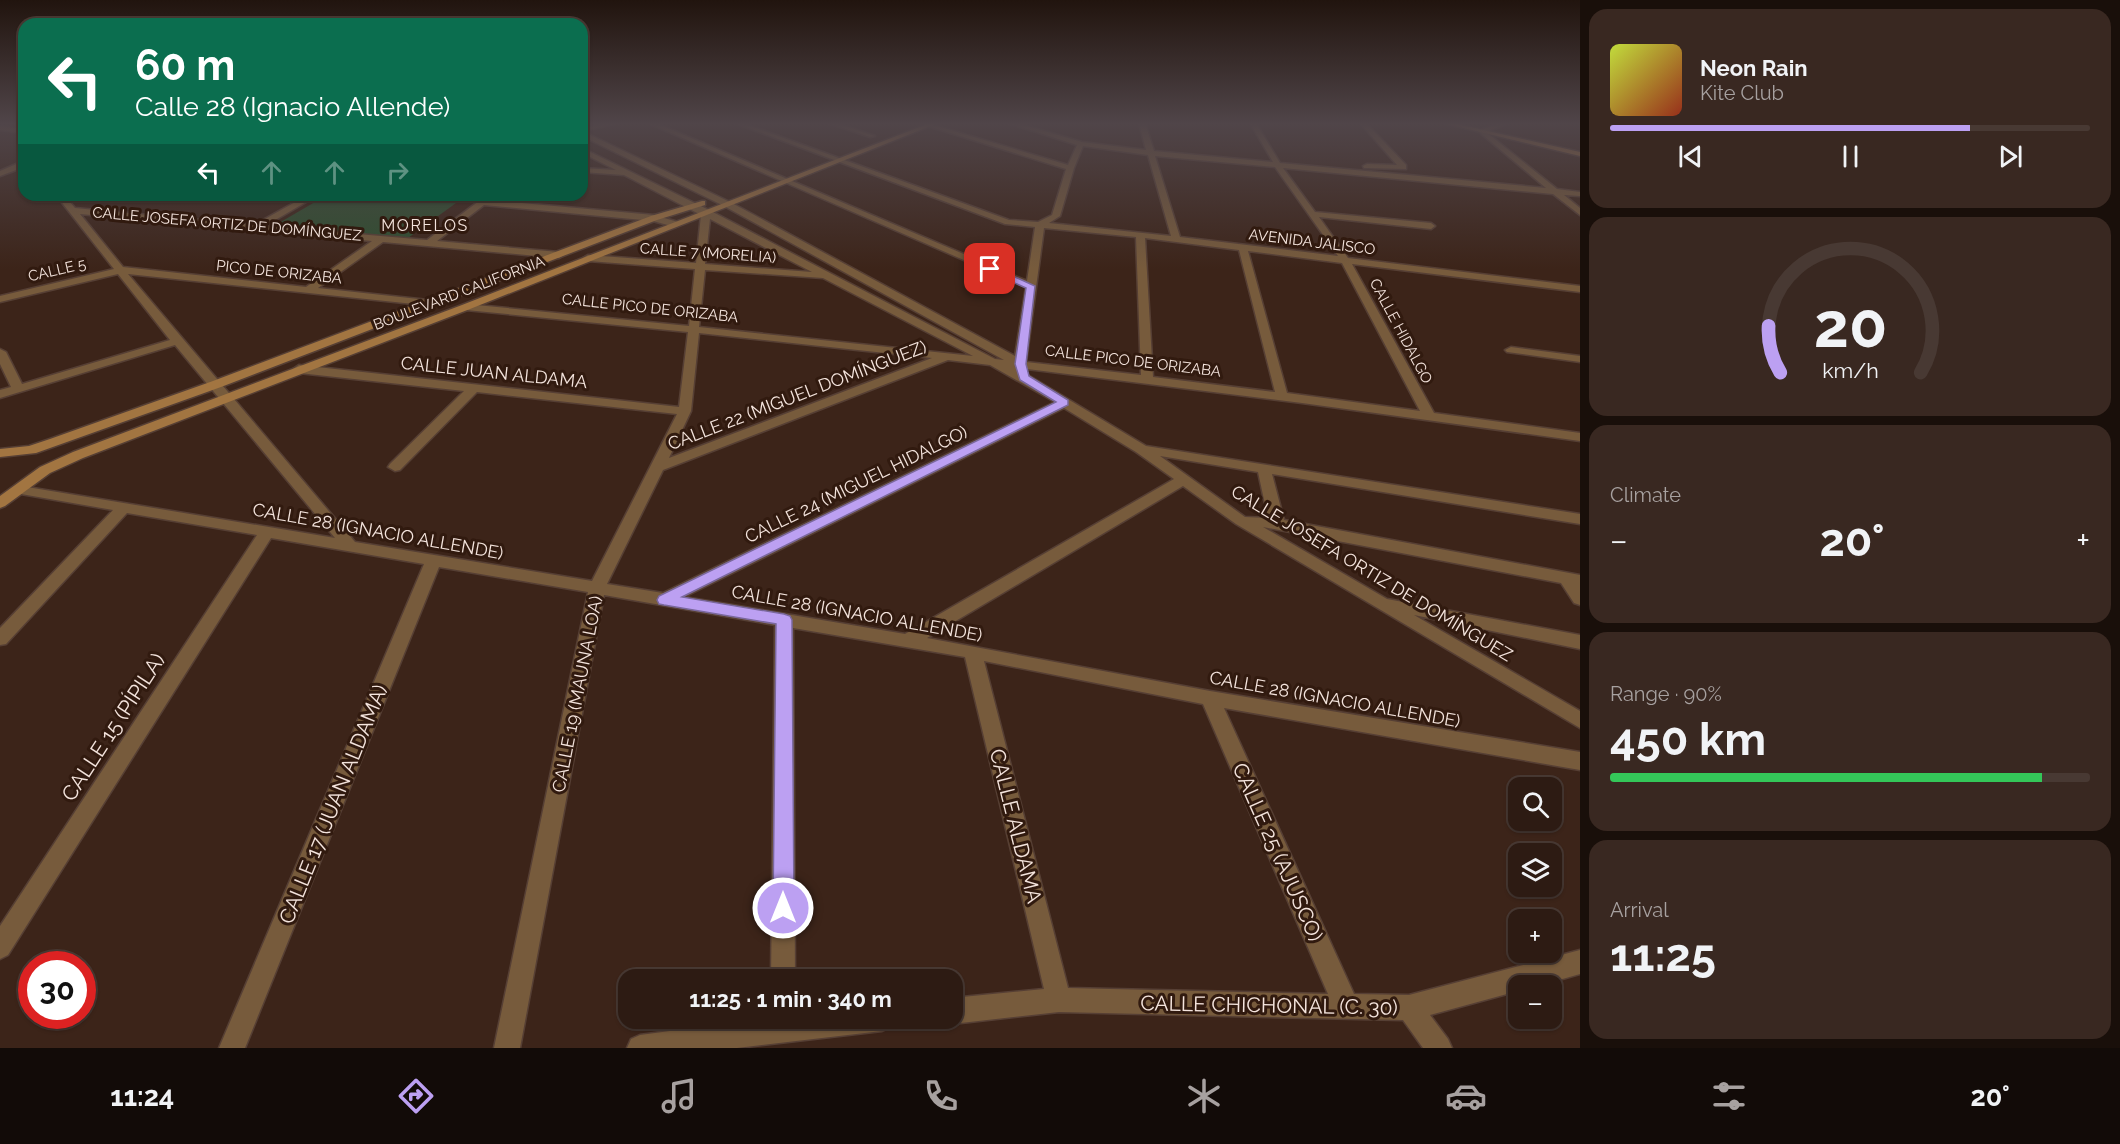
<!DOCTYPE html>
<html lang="en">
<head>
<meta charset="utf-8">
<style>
	body { margin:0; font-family:Raleway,sans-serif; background:#392821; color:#f1f3f6; height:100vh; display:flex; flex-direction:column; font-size:22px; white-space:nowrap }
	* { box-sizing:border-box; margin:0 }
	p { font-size:20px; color:#a7a1a0 }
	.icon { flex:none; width:33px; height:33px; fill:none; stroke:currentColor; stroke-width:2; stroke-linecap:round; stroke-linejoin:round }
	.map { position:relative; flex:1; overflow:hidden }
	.details { display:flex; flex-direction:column; gap:9px; padding:9px; background:#190f0a; width:540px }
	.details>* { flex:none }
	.top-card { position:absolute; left:18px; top:18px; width:570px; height:183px; border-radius:18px; box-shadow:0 2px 4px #0004,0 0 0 2px #483933; background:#0b6e4f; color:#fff; overflow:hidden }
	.controls { position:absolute; left:1508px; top:777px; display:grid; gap:12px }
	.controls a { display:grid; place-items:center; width:54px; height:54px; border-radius:12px; background:#2d1b13; box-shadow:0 2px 4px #0004,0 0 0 2px #483933; font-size:30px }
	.speed { position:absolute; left:18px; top:951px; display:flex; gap:12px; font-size:30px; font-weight:700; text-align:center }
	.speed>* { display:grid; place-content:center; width:78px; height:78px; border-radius:50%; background:#2d1b13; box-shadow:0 2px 4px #0004,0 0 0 2px #483933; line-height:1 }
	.speed .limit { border:9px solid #d22; background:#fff; color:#111 }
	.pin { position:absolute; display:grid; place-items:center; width:51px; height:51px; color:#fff; margin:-26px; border-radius:12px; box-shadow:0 3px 9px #0006 }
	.me { position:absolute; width:66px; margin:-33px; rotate:0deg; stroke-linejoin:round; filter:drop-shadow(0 0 4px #0008) }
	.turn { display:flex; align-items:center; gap:21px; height:126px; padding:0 18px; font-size:27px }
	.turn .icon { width:78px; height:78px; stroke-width:2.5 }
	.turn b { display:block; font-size:42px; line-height:51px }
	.lanes { display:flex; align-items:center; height:57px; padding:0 18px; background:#0003; justify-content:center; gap:30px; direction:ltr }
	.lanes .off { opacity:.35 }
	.big { font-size:45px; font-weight:700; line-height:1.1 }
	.details .card { flex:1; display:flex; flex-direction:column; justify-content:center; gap:9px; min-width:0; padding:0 21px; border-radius:18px; background:#392821 }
	.details .dial { align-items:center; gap:0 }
	.dial svg { height:156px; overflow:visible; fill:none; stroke:#483933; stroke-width:7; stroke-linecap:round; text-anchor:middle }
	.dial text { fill:#f1f3f6; stroke:none }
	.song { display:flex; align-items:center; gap:18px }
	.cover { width:72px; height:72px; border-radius:9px; background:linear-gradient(135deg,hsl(70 70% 55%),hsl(10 70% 35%)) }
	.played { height:6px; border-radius:3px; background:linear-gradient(90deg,#bca0f2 75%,#483933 75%) }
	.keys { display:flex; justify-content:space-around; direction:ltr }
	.heat { display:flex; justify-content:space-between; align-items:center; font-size:33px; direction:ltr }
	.charge { height:9px; border-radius:4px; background:linear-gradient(90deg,#34c759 90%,#483933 0) }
	.trip { position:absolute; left:618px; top:969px; width:345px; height:60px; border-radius:18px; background:#2d1b13; box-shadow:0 2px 4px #0004,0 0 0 2px #483933; font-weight:700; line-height:60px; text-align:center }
	.tabs { display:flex; height:96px; justify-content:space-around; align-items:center; background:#120b08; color:#a7a1a0 }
	.tabs .icon { width:42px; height:42px }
	.tabs .current { color:#bca0f2 }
	.tabs b { font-size:27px; color:#f1f3f6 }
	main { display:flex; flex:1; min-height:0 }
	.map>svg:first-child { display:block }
</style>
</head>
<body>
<main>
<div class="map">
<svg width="1580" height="1048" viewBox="0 0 1580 1048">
	<rect width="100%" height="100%" fill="#3c2419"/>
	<!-- green -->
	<path fill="#2e4e2f" d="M327,195H467L408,238L272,227Z"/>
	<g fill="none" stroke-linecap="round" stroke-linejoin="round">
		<defs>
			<g id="street">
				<path d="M607,123H619L582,131L730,202L1015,356L1026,287L648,123H656L1027,281L1035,227L1005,224L735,123H743L1009,220L1038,222L1052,215L1066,169L918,123H927L1068,165L1077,145L1008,123H1017L1082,142L1146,150L1139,123H1145L1154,151L1273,162L1250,123H1256L1280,163L1546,188L1478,131L1500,123H1509L1486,132L1557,189L1580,192V196L1564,195L1580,208V215L1553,194L1283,168L1315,212L1431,223L1435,226L1431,229L1319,217L1348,258L1580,286V292L1352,264L1434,413L1580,433V441L1302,403L1027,369L1026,374L1146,446L1580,514V524L1272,474L1284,520L1580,575V605L1574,603L1561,583L1263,527L1387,599L1580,635V649L1414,615L1580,711V728L1236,524L1183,486L927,638L1210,691L1580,752V770L1224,708L1354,994L1409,995L1580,950V974L1538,986H1518V991L1430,1015L1448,1039L1452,1048H1423L1403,1020L1059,1012L952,1024L943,1020L952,1018V998L1044,989L965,657L793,628L795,980H771L775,625L604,595L520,1048H494L588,592L439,567L245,1048H219L424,564L271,538L8,955L0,959V926L257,535L127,513L6,644L0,645V628L113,510L21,494L14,490L16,487L21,486L335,538L175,345L0,398V390L11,387L0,364V349L6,352L22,384L170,340L118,274L0,302V296L114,269L56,195H64L75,208L254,225L308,195H318L265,226L427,240L487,195L493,197L490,200L654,215L678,222V226L675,227L653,221L484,205L437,241L559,252L564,255L559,258L383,242L318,288L437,301L438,303L433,306L128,274L355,542L592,581L677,414L477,392L400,470L395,471L388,467L390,464L464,391L299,373L293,369L299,365L679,407L688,332L466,310L461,307L466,304L689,326L695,269L588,261L583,258L588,255L696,263L701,215L624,175L582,172V168L616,170L582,153V148L709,210L995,359L1004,360L724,206L582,136V127ZM1083,146L1148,155L1171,236L1049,223L1060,216L1074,168ZM1155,156L1275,167L1338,256L1180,237ZM80,214L372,241L306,287L123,267ZM710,219L812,272L705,264ZM1044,228L1136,237L1141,375L1026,362ZM1145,238L1239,250L1275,392L1153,377ZM1248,251L1342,263L1420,411L1287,393ZM705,270L823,278L973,356L699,327ZM699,333L932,358L669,458L691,411ZM948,360L990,365L1055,402L663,593L607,584L663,470ZM1064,408L1136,452L1174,479L905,634L684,597ZM1160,456L1258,472L1268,518L1245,517ZM984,661L1203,704L1328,994L1068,988Z"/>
				<path d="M828,123H837L875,136L870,137Z"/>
				<path d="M1360,123H1366L1406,165V169L1364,168L1363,166L1367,164L1397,165Z"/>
				<path d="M0,126L24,129V133L0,130Z"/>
				<path d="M21,162H24V167L0,176V171Z"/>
				<path d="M1511,347L1580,356V362L1507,352L1505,350Z"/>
				<path d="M766,1018H894L891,1027L882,1031L737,1048H627L631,1039L640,1035Z"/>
			</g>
			<g id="secondary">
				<path d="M930,123H938L470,309L83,458L50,473L5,506L0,508V496L40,467L73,452L462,305Z"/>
				<path d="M1443,123H1453L1580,152V156Z"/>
				<path d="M702,201H705V205L657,220L221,387L36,453L0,457V449L29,446L50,439L213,381L651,216Z"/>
			</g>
		</defs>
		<!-- street casing -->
		<use href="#street" stroke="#563f34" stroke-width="3"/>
		<!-- secondary casing -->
		<use href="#secondary" stroke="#563f34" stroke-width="3"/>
		<!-- street -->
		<use href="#street" fill="#775b3c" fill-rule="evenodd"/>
		<!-- secondary -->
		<use href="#secondary" fill="#a27541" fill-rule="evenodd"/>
	</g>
	<!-- sky -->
	<linearGradient id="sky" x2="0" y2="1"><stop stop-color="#21140e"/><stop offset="0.46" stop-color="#504549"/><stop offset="1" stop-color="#504549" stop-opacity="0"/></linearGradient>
	<rect width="1580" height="269" fill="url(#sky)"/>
	<!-- route -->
	<path fill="#bca0f2" stroke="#7a689d" stroke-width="1.5" d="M987,267H993L1035,286L1026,364L1029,376L1068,400V405L682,597L784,614L790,616L792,620L794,908L791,915L783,918L776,915L773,908L776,624L664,605L659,604L657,600L659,596L1056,402L1020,380L1015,364L1026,288L987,271Z"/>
	<g text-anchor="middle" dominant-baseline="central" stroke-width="6" stroke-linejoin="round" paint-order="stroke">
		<!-- far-street labels -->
		<g font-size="15" fill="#f4e4dd" stroke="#311a0f">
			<text transform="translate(227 224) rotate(5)">CALLE JOSEFA ORTIZ DE DOMÍNGUEZ</text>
			<text transform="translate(1312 242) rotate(7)">AVENIDA JALISCO</text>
			<text transform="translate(708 253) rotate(4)">CALLE 7 (MORELIA)</text>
			<text transform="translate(57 270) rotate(-13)">CALLE 5</text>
			<text transform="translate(279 272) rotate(6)">PICO DE ORIZABA</text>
			<text transform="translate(459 293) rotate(-21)">BOULEVARD CALIFORNIA</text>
			<text transform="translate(650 308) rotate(6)">CALLE PICO DE ORIZABA</text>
			<text transform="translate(1401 331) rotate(62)">CALLE HIDALGO</text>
			<text transform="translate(1133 361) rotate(7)">CALLE PICO DE ORIZABA</text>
		</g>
		<!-- far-neighbourhood labels -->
		<g font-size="16" letter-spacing="1.5" fill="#f4e4dd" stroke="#311a0f">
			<text x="425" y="225">MORELOS</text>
		</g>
		<!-- street labels -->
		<g font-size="18" fill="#f4e4dd" stroke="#311a0f">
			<text transform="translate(494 372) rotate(6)">CALLE JUAN ALDAMA</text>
			<text transform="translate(797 395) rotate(-21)">CALLE 22 (MIGUEL DOMÍNGUEZ)</text>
			<text transform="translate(856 484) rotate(-26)">CALLE 24 (MIGUEL HIDALGO)</text>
			<text transform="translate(378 531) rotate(10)">CALLE 28 (IGNACIO ALLENDE)</text>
			<text transform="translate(1372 573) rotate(31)">CALLE JOSEFA ORTIZ DE DOMÍNGUEZ</text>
			<text transform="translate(857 613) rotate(10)">CALLE 28 (IGNACIO ALLENDE)</text>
			<text transform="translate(577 694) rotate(-79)">CALLE 19 (MAUNA LOA)</text>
			<text transform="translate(1335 699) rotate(10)">CALLE 28 (IGNACIO ALLENDE)</text>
		</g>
		<!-- near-street labels -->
		<g font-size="21" fill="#f4e4dd" stroke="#311a0f">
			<text transform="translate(113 727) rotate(-57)">CALLE 15 (PÍPILA)</text>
			<text transform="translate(333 804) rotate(-68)">CALLE 17 (JUAN ALDAMA)</text>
			<text transform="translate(1016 826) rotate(76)">CALLE ALDAMA</text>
			<text transform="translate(1278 852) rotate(66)">CALLE 25 (AJUSCO)</text>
			<text transform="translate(1269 1005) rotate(1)">CALLE CHICHONAL (C. 30)</text>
		</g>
	</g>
</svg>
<div class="controls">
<a><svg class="icon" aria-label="search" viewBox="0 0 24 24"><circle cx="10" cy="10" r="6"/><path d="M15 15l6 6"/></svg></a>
<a><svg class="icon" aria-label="layers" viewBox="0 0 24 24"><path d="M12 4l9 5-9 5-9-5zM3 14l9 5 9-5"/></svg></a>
<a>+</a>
<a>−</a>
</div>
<div class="speed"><div class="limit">30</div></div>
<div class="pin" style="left:990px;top:269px;background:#d93025"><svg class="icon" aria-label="arrive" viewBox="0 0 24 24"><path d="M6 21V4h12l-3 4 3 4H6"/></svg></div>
<svg class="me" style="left:783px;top:908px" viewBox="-20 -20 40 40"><circle r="17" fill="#bca0f2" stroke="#fff" stroke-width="3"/><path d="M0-11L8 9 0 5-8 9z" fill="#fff"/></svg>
<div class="trip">11:25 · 1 min · 340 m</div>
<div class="top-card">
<div class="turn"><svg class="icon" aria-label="left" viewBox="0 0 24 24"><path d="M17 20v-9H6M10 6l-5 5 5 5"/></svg><div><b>60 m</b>Calle 28 (Ignacio Allende)</div></div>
<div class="lanes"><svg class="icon" aria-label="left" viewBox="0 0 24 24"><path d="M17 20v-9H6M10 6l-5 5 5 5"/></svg><svg class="icon off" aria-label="ahead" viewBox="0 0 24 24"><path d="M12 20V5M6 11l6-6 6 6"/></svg><svg class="icon off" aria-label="ahead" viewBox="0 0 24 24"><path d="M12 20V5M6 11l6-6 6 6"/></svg><svg class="icon off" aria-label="right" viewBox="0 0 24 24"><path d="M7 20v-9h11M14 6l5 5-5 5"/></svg></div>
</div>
</div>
<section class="details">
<div class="card">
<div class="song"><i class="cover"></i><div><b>Neon Rain</b><p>Kite Club</p></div></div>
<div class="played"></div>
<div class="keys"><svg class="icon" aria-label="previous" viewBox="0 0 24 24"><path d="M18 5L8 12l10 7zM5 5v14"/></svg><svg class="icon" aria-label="pause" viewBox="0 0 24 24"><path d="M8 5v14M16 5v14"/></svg><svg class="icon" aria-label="next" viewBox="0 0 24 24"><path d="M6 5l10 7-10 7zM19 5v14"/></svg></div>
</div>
<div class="card dial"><svg viewBox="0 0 100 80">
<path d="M14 69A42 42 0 1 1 86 69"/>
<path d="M14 69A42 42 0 0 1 8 45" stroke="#bca0f2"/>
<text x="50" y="56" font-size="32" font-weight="700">20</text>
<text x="50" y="72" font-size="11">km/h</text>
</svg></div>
<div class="card"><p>Climate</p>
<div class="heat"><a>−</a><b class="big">20°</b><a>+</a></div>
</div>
<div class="card"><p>Range · 90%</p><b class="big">450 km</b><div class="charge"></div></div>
<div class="card"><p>Arrival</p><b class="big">11:25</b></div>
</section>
</main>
<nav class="tabs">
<b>11:24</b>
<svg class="icon current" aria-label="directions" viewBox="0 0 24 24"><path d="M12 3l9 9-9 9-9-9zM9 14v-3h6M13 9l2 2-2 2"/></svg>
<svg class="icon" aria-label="music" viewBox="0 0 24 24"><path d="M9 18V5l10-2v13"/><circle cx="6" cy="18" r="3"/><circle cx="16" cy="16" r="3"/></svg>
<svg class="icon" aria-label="phone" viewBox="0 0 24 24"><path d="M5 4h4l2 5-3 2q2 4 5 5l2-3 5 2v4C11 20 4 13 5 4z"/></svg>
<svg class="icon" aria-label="climate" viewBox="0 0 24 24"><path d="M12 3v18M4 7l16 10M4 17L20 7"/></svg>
<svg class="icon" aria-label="car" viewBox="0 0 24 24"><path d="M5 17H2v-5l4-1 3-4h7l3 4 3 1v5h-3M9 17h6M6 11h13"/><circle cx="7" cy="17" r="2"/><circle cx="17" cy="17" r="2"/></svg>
<svg class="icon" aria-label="filters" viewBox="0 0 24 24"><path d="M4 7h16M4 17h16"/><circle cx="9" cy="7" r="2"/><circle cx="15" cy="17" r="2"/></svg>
<b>20°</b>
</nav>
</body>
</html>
